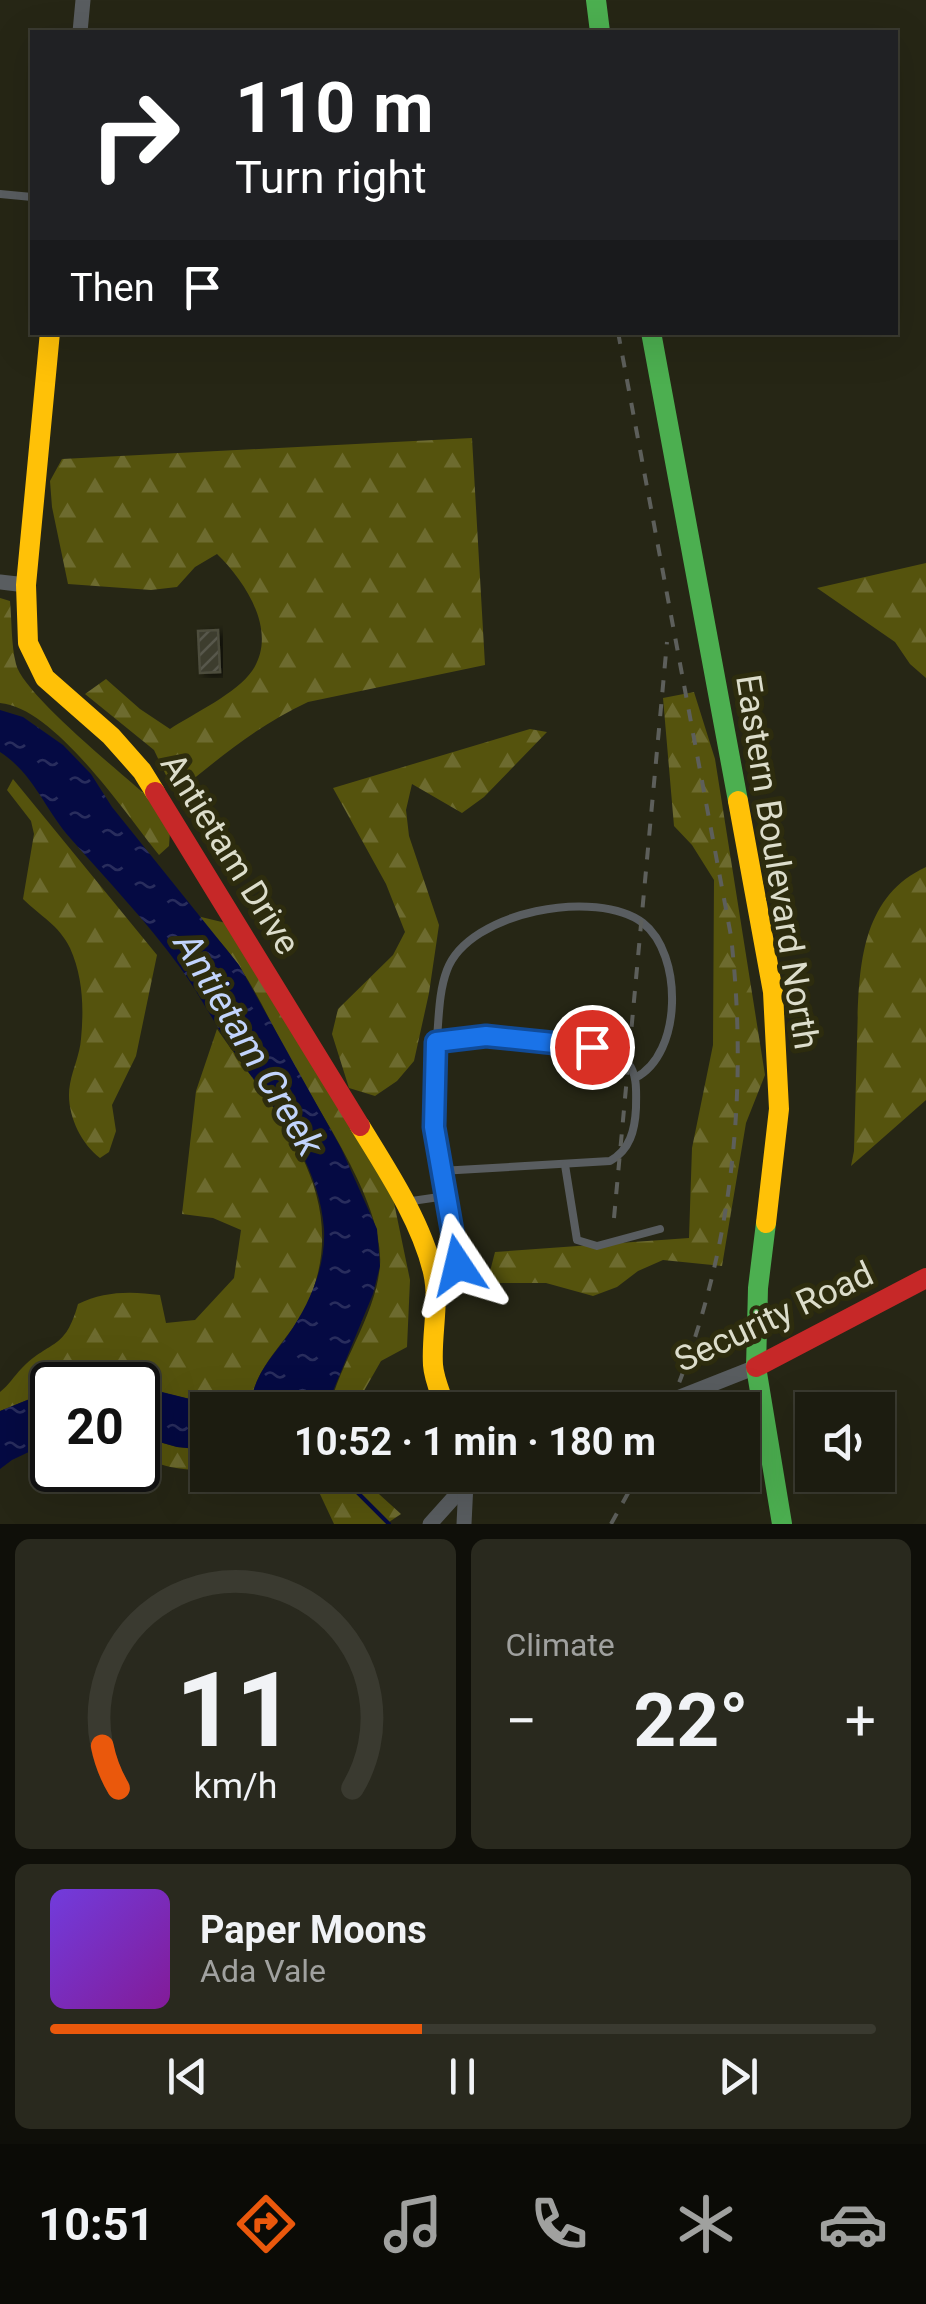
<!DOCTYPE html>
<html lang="en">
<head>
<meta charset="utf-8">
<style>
	body { margin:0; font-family:Roboto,sans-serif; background:#29291e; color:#f1f3f6; height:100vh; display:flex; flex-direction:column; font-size:38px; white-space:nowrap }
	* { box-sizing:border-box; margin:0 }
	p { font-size:32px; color:#a0a19f }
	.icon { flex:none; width:55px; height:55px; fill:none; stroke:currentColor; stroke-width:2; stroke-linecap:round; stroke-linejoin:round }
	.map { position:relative; height:1524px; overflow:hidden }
	.side { display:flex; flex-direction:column; gap:15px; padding:15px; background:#0f0f09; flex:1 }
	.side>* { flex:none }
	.banner { position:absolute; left:30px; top:30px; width:868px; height:305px; border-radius:0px; box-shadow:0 10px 40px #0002,0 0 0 2px #3a3a30; background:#202124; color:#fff; overflow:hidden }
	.buttons { position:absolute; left:795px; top:1392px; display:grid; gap:20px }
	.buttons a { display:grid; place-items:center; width:100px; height:100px; border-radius:0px; background:#1c1c10; box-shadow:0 10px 40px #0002,0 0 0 2px #3a3a30; font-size:50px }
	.speed { position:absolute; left:30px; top:1362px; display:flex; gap:20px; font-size:50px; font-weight:700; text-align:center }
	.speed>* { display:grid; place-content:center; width:130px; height:130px; border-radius:50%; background:#1c1c10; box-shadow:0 10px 40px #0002,0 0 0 2px #3a3a30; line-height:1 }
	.speed .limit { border:5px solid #111; border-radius:15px; background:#fff; color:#111 }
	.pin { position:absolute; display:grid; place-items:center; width:85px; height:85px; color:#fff; margin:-42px; border:5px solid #fff; border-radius:50%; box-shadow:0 2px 10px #0007 }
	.me { position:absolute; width:110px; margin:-55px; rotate:350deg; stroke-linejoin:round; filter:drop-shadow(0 0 8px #0008) }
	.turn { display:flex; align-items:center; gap:35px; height:210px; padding:0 40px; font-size:45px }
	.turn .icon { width:130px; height:130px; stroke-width:2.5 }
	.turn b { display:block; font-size:70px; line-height:85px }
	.then { display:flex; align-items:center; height:95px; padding:0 40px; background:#0003; gap:20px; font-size:38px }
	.big { font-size:75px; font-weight:700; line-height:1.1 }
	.side .tile { flex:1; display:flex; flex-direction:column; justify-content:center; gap:15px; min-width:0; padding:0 35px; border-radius:15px; background:#29291e }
	.side .dial { align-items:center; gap:0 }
	.dial svg { height:260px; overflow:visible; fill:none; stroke:#3a3a30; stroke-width:7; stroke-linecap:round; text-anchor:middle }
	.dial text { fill:#f1f3f6; stroke:none }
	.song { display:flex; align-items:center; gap:30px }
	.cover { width:120px; height:120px; border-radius:15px; background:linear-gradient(135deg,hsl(260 70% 55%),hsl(290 70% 35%)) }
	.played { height:10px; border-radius:5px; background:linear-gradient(90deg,#ea580c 45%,#3a3a30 45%) }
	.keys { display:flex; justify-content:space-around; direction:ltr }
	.heat { display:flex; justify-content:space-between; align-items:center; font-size:55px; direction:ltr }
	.side .tiles { flex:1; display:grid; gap:15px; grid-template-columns:1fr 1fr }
	.tile:last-child { grid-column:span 2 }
	.trip { position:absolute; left:190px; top:1392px; width:570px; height:100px; border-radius:0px; background:#1c1c10; box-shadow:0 10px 40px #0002,0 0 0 2px #3a3a30; font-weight:700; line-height:100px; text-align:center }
	.tab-bar { display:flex; height:160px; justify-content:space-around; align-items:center; background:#0b0b06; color:#a0a19f }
	.tab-bar .icon { width:70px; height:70px }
	.tab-bar .on { color:#ea580c }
	.tab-bar b { font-size:45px; color:#f1f3f6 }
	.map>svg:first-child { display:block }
</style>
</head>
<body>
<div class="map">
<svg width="926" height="1524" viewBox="0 0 926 1524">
	<defs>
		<pattern id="forest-firs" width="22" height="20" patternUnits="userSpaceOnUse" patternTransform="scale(2.5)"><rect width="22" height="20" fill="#55530d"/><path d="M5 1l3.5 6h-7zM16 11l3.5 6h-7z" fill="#6d6b2f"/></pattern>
		<pattern id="water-ripples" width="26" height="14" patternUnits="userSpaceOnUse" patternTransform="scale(2.5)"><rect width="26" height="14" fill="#050a43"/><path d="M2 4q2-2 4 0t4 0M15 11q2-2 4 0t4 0" fill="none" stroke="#292d5d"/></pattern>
		<pattern id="building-hatch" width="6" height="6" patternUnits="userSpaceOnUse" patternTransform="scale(2.5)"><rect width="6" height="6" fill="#3c3c2f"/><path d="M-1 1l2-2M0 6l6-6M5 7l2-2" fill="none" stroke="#58584c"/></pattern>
		<filter id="shadow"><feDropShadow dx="6" dy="3.5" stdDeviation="5" flood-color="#0009"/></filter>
	</defs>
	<rect width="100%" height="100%" fill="#262615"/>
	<!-- forest -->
	<g fill="url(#forest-firs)">
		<path d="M472,438L485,665L308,702C258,725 218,759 175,794L154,750L85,694L106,679L140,709L170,729C193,714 237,693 252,671C279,632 245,581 217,554L195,567L177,587L151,590L68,584L52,507L50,481L62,459Z"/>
		<path d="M926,563V678L910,664L895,642L817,588Z"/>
		<path d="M0,598L10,601C12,622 11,644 16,664C23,696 141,789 171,817L169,846L159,855C126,814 54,707 0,703Z"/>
		<path d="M694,692L715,759L765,1075L746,1123L722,1266L663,1260L638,1271L617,1287L593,1296L546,1283H487L495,1252L689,1238L692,1148L713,1045L714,880L692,845L674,826L663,698Z"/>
		<path d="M530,729L547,732L484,797L462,813L412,784L406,810L409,836L439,925L429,993L414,1061L397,1081L375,1096L349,1088L332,1034L338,1009L393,955L405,932L386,884L333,788Z"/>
		<path d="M13,779L157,955L136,1056L112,1105L116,1131L109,1152L100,1158C79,1142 65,1110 70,1084C73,1068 80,1054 81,1039C84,1008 83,977 70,948C59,925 40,916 23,899L34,834L31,821L7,790Z"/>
		<path d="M926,867V1100L851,1166L854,1151C855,1115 856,1079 857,1043C859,978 856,899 926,867Z"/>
		<path d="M197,916L226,923L392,1193L410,1280L407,1347L381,1361L353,1410H329C340,1361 376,1316 380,1265C384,1204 322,1117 292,1063C275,1032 261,999 241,969C229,950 212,933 197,916Z"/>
		<path d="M217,1029C274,1111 354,1193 309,1300C295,1334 263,1357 253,1392L228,1404L202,1402L106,1379L52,1385V1390L0,1411V1392C9,1385 14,1376 22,1368C51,1339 65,1351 78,1304C104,1291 131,1291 160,1295L166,1323L195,1320L234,1278L241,1230L213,1218L182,1214L196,1091Z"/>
		<path d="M138,1436L177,1447L207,1450V1470C181,1470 159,1468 138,1452Z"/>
		<path d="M299,1475H358L401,1514L386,1524H334L319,1492Z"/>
	</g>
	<!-- water -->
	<g fill="url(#water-ripples)">
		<path d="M0,710L23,717L63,745L91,774L112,807L239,965L341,1148L377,1229L380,1266L373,1294L333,1391L329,1410H208L207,1450L177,1447L138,1436V1386L202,1402L228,1404L253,1392C260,1368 274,1355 288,1335C309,1305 326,1267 324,1229C319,1159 270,1104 232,1049C213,1022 199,993 179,966C146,921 108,881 71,839C45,810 34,774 0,752Z"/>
		<path d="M52,1390V1441L12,1460L0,1469V1411Z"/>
	</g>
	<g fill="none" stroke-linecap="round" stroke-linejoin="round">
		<!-- stream -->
		<path stroke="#050a43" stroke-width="4" d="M340,1475L389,1524"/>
	</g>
	<!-- building -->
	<path fill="url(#building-hatch)" stroke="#4d4d3e" stroke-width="2.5" filter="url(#shadow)" d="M218,630L220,672L200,673L198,631Z"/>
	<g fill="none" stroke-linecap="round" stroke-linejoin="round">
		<!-- lane -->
		<g stroke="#595d60" stroke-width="8">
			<path d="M0,194L32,197"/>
			<path d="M437,1043C452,1041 468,1038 483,1037C512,1035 609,1041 628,1063C638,1075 636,1093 636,1108C635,1130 630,1150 610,1161L440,1171"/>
			<path d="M565,1165L577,1240L597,1246L660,1229"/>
			<path d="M405,1202L446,1196"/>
			<path d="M437,1271L458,1265C450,1221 437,1175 434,1130C432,1099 435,1068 437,1038C439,1015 439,991 447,970C469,911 597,888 643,923C683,954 683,1054 635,1078"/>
		</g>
		<!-- street -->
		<g stroke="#595d60" stroke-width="15">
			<path d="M80,32L83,0"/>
			<path d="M0,582L26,585"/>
			<path d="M647,1410L756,1367"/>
			<path d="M430,1524L474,1475"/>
			<path d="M464,1524L466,1483"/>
		</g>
		<!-- fast -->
		<g stroke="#4caf50" stroke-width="20">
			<path d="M596,0L600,32"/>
			<path d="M651,332L738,801"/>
			<path d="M766,1223L758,1288L756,1367L782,1524"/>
		</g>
		<!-- slow -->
		<g stroke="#ffc107" stroke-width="20">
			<path d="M50,332L26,585L28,643L45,678L111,736L142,771L155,792"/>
			<path d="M738,801L773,992L779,1109L766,1223"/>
			<path d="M360,1126C387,1170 421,1221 433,1272C440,1303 431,1334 433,1365C434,1380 442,1396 446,1410"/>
		</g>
		<!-- jam -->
		<g stroke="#c62828" stroke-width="20">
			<path d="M155,792L360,1126"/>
			<path d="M756,1367L926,1278"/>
		</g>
		<!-- rail -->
		<g stroke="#5d5f5b" stroke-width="4" stroke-dasharray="12 12" stroke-linecap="butt">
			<path d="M618,332L731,936C749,1097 732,1260 668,1410"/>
			<path d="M614,1218L667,642"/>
			<path d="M611,1524L638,1475"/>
		</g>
	</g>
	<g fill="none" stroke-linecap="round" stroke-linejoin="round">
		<defs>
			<path id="route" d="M458,1265L434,1127L436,1042L486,1036L592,1047"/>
		</defs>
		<!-- route casing -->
		<use href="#route" stroke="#114b97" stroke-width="25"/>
		<!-- route -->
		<use href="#route" stroke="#1a73e8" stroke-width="18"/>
	</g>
	<g text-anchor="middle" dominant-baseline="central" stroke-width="10" stroke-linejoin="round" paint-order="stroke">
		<!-- street labels -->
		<g font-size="35" fill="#dcddcb" stroke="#2d2c0e">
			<text transform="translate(230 854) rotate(58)">Antietam Drive</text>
			<text transform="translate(777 862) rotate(81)">Eastern Boulevard North</text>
			<text transform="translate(774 1317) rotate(-25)">Security Road</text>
		</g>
		<!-- water labels -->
		<g font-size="38" font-style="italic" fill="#c2d4fc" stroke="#2d2c0e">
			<text transform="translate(249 1044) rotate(59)">Antietam Creek</text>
		</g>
	</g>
</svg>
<div class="buttons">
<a><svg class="icon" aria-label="sound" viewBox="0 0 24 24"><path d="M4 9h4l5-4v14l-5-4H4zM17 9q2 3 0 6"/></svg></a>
</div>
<div class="speed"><div class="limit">20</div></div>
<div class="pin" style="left:592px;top:1047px;background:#d93025"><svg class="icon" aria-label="arrive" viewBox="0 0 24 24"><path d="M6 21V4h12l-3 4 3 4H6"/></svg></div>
<svg class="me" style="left:458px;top:1265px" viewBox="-20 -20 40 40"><path d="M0-17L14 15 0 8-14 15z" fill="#1a73e8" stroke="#fff" stroke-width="4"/></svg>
<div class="trip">10:52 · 1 min · 180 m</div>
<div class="banner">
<div class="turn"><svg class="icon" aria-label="right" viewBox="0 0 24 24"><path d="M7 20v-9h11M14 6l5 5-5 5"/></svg><div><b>110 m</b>Turn right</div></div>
<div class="then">Then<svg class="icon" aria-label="arrive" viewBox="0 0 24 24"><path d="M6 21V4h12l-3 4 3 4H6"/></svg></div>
</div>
</div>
<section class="side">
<div class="tiles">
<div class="tile dial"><svg viewBox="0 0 100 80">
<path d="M14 69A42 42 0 1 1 86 69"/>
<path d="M14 69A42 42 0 0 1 9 56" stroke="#ea580c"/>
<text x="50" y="56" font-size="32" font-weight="700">11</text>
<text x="50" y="72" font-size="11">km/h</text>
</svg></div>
<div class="tile"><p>Climate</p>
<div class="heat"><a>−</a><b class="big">22°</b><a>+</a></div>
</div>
<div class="tile">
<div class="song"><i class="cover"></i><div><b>Paper Moons</b><p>Ada Vale</p></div></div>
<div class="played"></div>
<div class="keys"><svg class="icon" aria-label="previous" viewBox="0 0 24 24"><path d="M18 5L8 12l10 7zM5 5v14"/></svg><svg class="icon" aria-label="pause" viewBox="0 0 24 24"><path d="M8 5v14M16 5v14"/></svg><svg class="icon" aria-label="next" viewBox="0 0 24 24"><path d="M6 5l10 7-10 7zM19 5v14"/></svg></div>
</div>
</div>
</section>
<nav class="tab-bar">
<b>10:51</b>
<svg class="icon on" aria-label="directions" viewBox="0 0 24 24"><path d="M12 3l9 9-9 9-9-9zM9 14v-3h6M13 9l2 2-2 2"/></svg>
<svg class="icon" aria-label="music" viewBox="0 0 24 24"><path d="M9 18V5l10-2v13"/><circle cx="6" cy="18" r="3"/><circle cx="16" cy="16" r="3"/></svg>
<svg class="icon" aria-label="phone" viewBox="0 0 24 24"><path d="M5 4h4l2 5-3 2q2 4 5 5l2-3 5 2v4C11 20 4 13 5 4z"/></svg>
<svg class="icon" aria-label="climate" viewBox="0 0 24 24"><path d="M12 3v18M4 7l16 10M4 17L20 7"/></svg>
<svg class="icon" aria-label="car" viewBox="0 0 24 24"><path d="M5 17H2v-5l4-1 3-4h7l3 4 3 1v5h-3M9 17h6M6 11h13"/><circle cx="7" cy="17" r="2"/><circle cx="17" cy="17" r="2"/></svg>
</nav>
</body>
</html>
